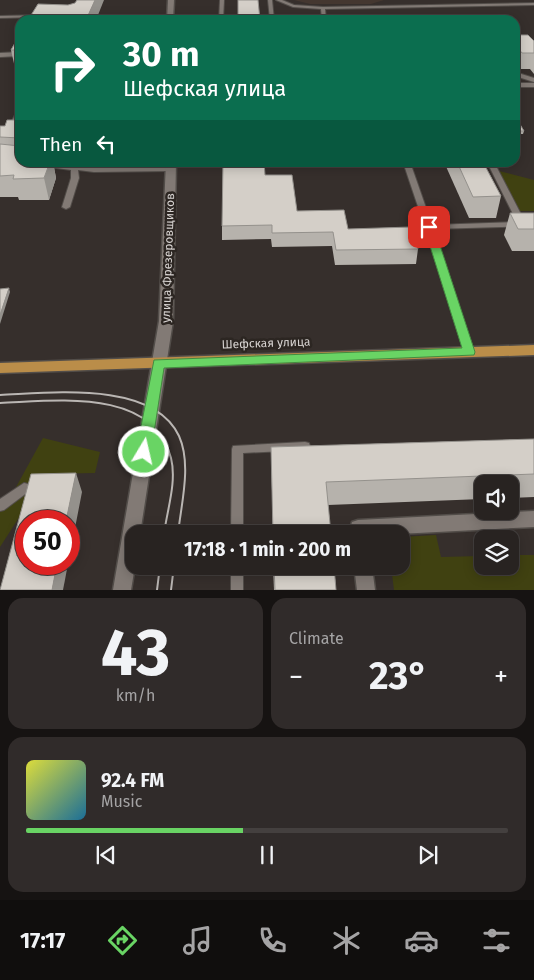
<!DOCTYPE html>
<html lang="en">
<head>
<meta charset="utf-8">
<style>
	body { margin:0; font-family:"Fira Sans",sans-serif; background:#302b2a; color:#f1f3f6; height:100vh; display:flex; flex-direction:column; font-size:19px; white-space:nowrap }
	* { box-sizing:border-box; margin:0 }
	p { font-size:16px; color:#a5a4a5 }
	.icon { flex:none; width:28px; height:28px; fill:none; stroke:currentColor; stroke-width:2; stroke-linecap:round; stroke-linejoin:round }
	.map { position:relative; height:590px; overflow:hidden }
	.drawer { display:flex; flex-direction:column; gap:8px; padding:8px; background:#161312; flex:1 }
	.drawer>* { flex:none }
	.banner { position:absolute; left:15px; top:15px; width:505px; height:152px; border-radius:15px; box-shadow:0 2px 12px #0003,0 0 0 1px #44403f; background:#0b6e4f; color:#fff; overflow:hidden }
	.controls { position:absolute; left:474px; top:475px; display:grid; gap:10px }
	.controls a { display:grid; place-items:center; width:45px; height:45px; border-radius:10px; background:#282321; box-shadow:0 2px 12px #0003,0 0 0 1px #44403f; font-size:25px }
	.speed { position:absolute; left:15px; top:510px; display:flex; gap:10px; font-size:25px; font-weight:700; text-align:center }
	.speed>* { display:grid; place-content:center; width:65px; height:65px; border-radius:50%; background:#282321; box-shadow:0 2px 12px #0003,0 0 0 1px #44403f; line-height:1 }
	.speed .limit { border:8px solid #d22; background:#fff; color:#111 }
	.pin { position:absolute; display:grid; place-items:center; width:42px; height:42px; color:#fff; margin:-21px; border-radius:10px; box-shadow:0 2px 8px #0006 }
	.me { position:absolute; width:55px; margin:-28px; rotate:9deg; stroke-linejoin:round; filter:drop-shadow(0 0 4px #0008) }
	.turn { display:flex; align-items:center; gap:18px; height:105px; padding:0 25px; font-size:22px }
	.turn .icon { width:65px; height:65px; stroke-width:2.5 }
	.turn b { display:block; font-size:35px; line-height:42px }
	.then { display:flex; align-items:center; height:48px; padding:0 25px; background:#0003; gap:10px; font-size:19px }
	.big { font-size:38px; font-weight:700; line-height:1.1 }
	.drawer .tile { flex:1; display:flex; flex-direction:column; justify-content:center; gap:8px; min-width:0; padding:0 18px; border-radius:15px; background:#302b2a }
	.drawer .dial { align-items:center; gap:0 }
	.dial b { font-size:65px; line-height:1 }
	.song { display:flex; align-items:center; gap:15px }
	.cover { width:60px; height:60px; border-radius:8px; background:linear-gradient(135deg,hsl(60 70% 55%),hsl(200 70% 35%)) }
	.played { height:5px; border-radius:2px; background:linear-gradient(90deg,#69d464 45%,#44403f 45%) }
	.keys { display:flex; justify-content:space-around; direction:ltr }
	.heat { display:flex; justify-content:space-between; align-items:center; font-size:28px; direction:ltr }
	.drawer .tiles { flex:1; display:grid; gap:8px; grid-template-columns:1fr 1fr }
	.tile:last-child { grid-column:span 2 }
	.trip { position:absolute; left:125px; top:525px; width:285px; height:50px; border-radius:15px; background:#282321; box-shadow:0 2px 12px #0003,0 0 0 1px #44403f; font-weight:700; line-height:50px; text-align:center }
	.dock { display:flex; height:80px; justify-content:space-around; align-items:center; background:#100e0d; color:#a5a4a5 }
	.dock .icon { width:35px; height:35px }
	.dock .selected { color:#69d464 }
	.dock b { font-size:22px; color:#f1f3f6 }
	.map>svg:first-child { display:block }
</style>
</head>
<body>
<div class="map">
<svg width="534" height="590" viewBox="0 0 534 590">
	<rect width="100%" height="100%" fill="#362f2c"/>
	<!-- built -->
	<path fill="#443730" d="M294,0H384L371,4H310Z"/>
	<!-- green -->
	<g fill="#404111">
		<path d="M499,171L534,180V211H520Z"/>
		<path d="M43,438L100,452L95,473L47,474L0,547V504L15,489Z"/>
		<path d="M436,535L441,557L482,556V566H510V555H534V590H394L391,566H401V537Z"/>
	</g>
	<g fill="none" stroke-linecap="round" stroke-linejoin="round">
		<defs>
			<g id="lane">
				<path d="M220,0H224L223,20H219Z"/>
				<path d="M268,0H272L274,20H270Z"/>
				<path d="M276,0H282L294,5L323,7L534,3V5L325,9L326,20H322L321,9L293,7Z"/>
				<path d="M44,15V16L42,17L0,18V16Z"/>
				<path d="M20,52V56L0,57V53Z"/>
				<path d="M515,72L534,78V82L515,76Z"/>
				<rect x="515" y="83" width="19" height="4"/>
				<path d="M20,109V117L12,132L0,133V129H8L17,111Z"/>
				<path d="M403,162H410L432,225L517,222L487,162H494L525,222H534V226L433,229L474,352L472,354H466L464,352L436,260Z"/>
				<path d="M43,163L94,168L171,167L174,169L171,171L94,172L78,170L79,178L70,207L66,209L62,207L71,178V170L41,166L40,165Z"/>
				<path d="M305,442L309,443L310,446L309,449L305,450L243,453V534H231L232,449L233,446Z"/>
				<path d="M24,483L28,484L30,488L28,492L4,510L0,511V499Z"/>
				<rect x="231" y="566" width="12" height="24"/>
			</g>
			<g id="street">
				<path d="M534,511V527L398,534H349L352,522L358,520Z"/>
				<path d="M354,566H372L375,590H357Z"/>
			</g>
			<g id="secondary">
				<path d="M168,0H174L173,20H167Z"/>
				<path d="M166,162H176L173,321L140,534H134L135,566L131,590H113L159,321Z"/>
			</g>
			<path id="primary" d="M534,345V355L0,373V363Z"/>
		</defs>
		<!-- lane casing -->
		<use href="#lane" stroke="#524d49" stroke-width="2"/>
		<!-- street casing -->
		<use href="#street" stroke="#524d49" stroke-width="3"/>
		<!-- secondary casing -->
		<use href="#secondary" stroke="#524d49" stroke-width="3"/>
		<!-- primary casing -->
		<use href="#primary" stroke="#524d49" stroke-width="3"/>
		<!-- lane -->
		<use href="#lane" fill="#827a75" fill-rule="evenodd"/>
		<!-- street -->
		<use href="#street" fill="#827a75" fill-rule="evenodd"/>
		<!-- secondary -->
		<use href="#secondary" fill="#827a75" fill-rule="evenodd"/>
		<!-- primary -->
		<use href="#primary" fill="#ba8d49" fill-rule="evenodd"/>
		<!-- tram -->
		<g stroke="#bab6b3" stroke-width="2">
			<path d="M0,395C50,393 153,380 179,436C192,465 181,504 178,534"/>
			<path d="M0,403C56,401 153,387 171,458C177,482 167,510 164,534"/>
			<path d="M157,590L160,566"/>
			<path d="M171,590L174,566"/>
		</g>
	</g>
	<!-- wall -->
	<g fill="#b6b2ac">
		<path d="M20,34V68H15L11,50Z"/>
		<path d="M515,35L534,41V74L530,69H518L515,65Z"/>
		<path d="M515,116L524,131L523,134H515Z"/>
		<path d="M20,120V162H53L56,178L49,200H19L18,197H0V126H5Z"/>
		<path d="M318,162H372L318,163Z"/>
		<path d="M444,162H483L501,196L496,218H469Z"/>
		<path d="M265,175L297,211L348,229L418,249L416,264L335,265L332,246L272,247L271,239L222,240V226Z"/>
		<path d="M510,213H534V251H512L504,235Z"/>
		<path d="M534,439V497L510,498V484H482V499L328,505L331,534H273L271,447Z"/>
		<path d="M273,566H334L336,590H274Z"/>
	</g>
	<!-- shaded-wall -->
	<g fill="#94918c">
		<path d="M95,0H104L96,20H86Z"/>
		<path d="M50,162H53L56,178L49,200L44,178Z"/>
		<path d="M9,288L10,292L0,324V315Z"/>
		<path d="M76,473L82,492L69,559V521H66Z"/>
		<path d="M57,564H68L63,590H52Z"/>
	</g>
	<!-- building -->
	<g fill="#d4cfc8" stroke="#94918c">
		<path d="M77,0H95L86,20H28L38,4L68,5L75,3Z"/>
		<path d="M238,0H258L260,20H238Z"/>
		<path d="M20,34V50H11Z"/>
		<path d="M515,35H528L534,41V53H522L515,44Z"/>
		<path d="M515,116L524,131H515Z"/>
		<path d="M7,120H20V138L0,137V126H5Z"/>
		<path d="M0,144L20,146V162H50L44,178L13,179L14,175L0,176Z"/>
		<path d="M223,162H264L265,175H292L297,211L344,210L348,229L411,227L418,249L336,250L333,232L272,233V225L222,226Z"/>
		<path d="M457,162H483L501,196L473,197Z"/>
		<path d="M510,213H534V229H518Z"/>
		<path d="M9,288L0,315V289Z"/>
		<path d="M534,439V474L326,482L331,534H273L271,447Z"/>
		<path d="M76,473L66,521H26V564H57L52,590H0L31,474Z"/>
		<path d="M274,566H334L336,590H275Z"/>
	</g>
	<!-- route -->
	<path fill="#69d464" stroke="#448a41" d="M429,224L434,227L475,352L474,355L164,368L151,452L149,456L144,458L139,456L136,452L154,360L462,348L424,227Z"/>
	<g text-anchor="middle" dominant-baseline="central" stroke-width="5" stroke-linejoin="round" paint-order="stroke">
		<!-- street labels -->
		<g font-size="12" fill="#d8d4d2" stroke="#2c2622">
			<text transform="translate(168 258) rotate(-88)">улица Фрезеровщиков</text>
			<text transform="translate(266 343) rotate(-2)">Шефская улица</text>
		</g>
	</g>
</svg>
<div class="controls">
<a><svg class="icon" aria-label="sound" viewBox="0 0 24 24"><path d="M4 9h4l5-4v14l-5-4H4zM17 9q2 3 0 6"/></svg></a>
<a><svg class="icon" aria-label="layers" viewBox="0 0 24 24"><path d="M12 4l9 5-9 5-9-5zM3 14l9 5 9-5"/></svg></a>
</div>
<div class="speed"><div class="limit">50</div></div>
<div class="pin" style="left:429px;top:227px;background:#d93025"><svg class="icon" aria-label="arrive" viewBox="0 0 24 24"><path d="M6 21V4h12l-3 4 3 4H6"/></svg></div>
<svg class="me" style="left:144px;top:452px" viewBox="-20 -20 40 40"><circle r="17" fill="#69d464" stroke="#fff" stroke-width="3"/><path d="M0-11L8 9 0 5-8 9z" fill="#fff"/></svg>
<div class="trip">17:18 · 1 min · 200 m</div>
<div class="banner">
<div class="turn"><svg class="icon" aria-label="right" viewBox="0 0 24 24"><path d="M7 20v-9h11M14 6l5 5-5 5"/></svg><div><b>30 m</b>Шефская улица</div></div>
<div class="then">Then<svg class="icon" aria-label="left" viewBox="0 0 24 24"><path d="M17 20v-9H6M10 6l-5 5 5 5"/></svg></div>
</div>
</div>
<section class="drawer">
<div class="tiles">
<div class="tile dial"><b>43</b><p>km/h</p></div>
<div class="tile"><p>Climate</p>
<div class="heat"><a>−</a><b class="big">23°</b><a>+</a></div>
</div>
<div class="tile">
<div class="song"><i class="cover"></i><div><b>92.4 FM</b><p>Music</p></div></div>
<div class="played"></div>
<div class="keys"><svg class="icon" aria-label="previous" viewBox="0 0 24 24"><path d="M18 5L8 12l10 7zM5 5v14"/></svg><svg class="icon" aria-label="pause" viewBox="0 0 24 24"><path d="M8 5v14M16 5v14"/></svg><svg class="icon" aria-label="next" viewBox="0 0 24 24"><path d="M6 5l10 7-10 7zM19 5v14"/></svg></div>
</div>
</div>
</section>
<nav class="dock">
<b>17:17</b>
<svg class="icon selected" aria-label="directions" viewBox="0 0 24 24"><path d="M12 3l9 9-9 9-9-9zM9 14v-3h6M13 9l2 2-2 2"/></svg>
<svg class="icon" aria-label="music" viewBox="0 0 24 24"><path d="M9 18V5l10-2v13"/><circle cx="6" cy="18" r="3"/><circle cx="16" cy="16" r="3"/></svg>
<svg class="icon" aria-label="phone" viewBox="0 0 24 24"><path d="M5 4h4l2 5-3 2q2 4 5 5l2-3 5 2v4C11 20 4 13 5 4z"/></svg>
<svg class="icon" aria-label="climate" viewBox="0 0 24 24"><path d="M12 3v18M4 7l16 10M4 17L20 7"/></svg>
<svg class="icon" aria-label="car" viewBox="0 0 24 24"><path d="M5 17H2v-5l4-1 3-4h7l3 4 3 1v5h-3M9 17h6M6 11h13"/><circle cx="7" cy="17" r="2"/><circle cx="17" cy="17" r="2"/></svg>
<svg class="icon" aria-label="filters" viewBox="0 0 24 24"><path d="M4 7h16M4 17h16"/><circle cx="9" cy="7" r="2"/><circle cx="15" cy="17" r="2"/></svg>
</nav>
</body>
</html>
